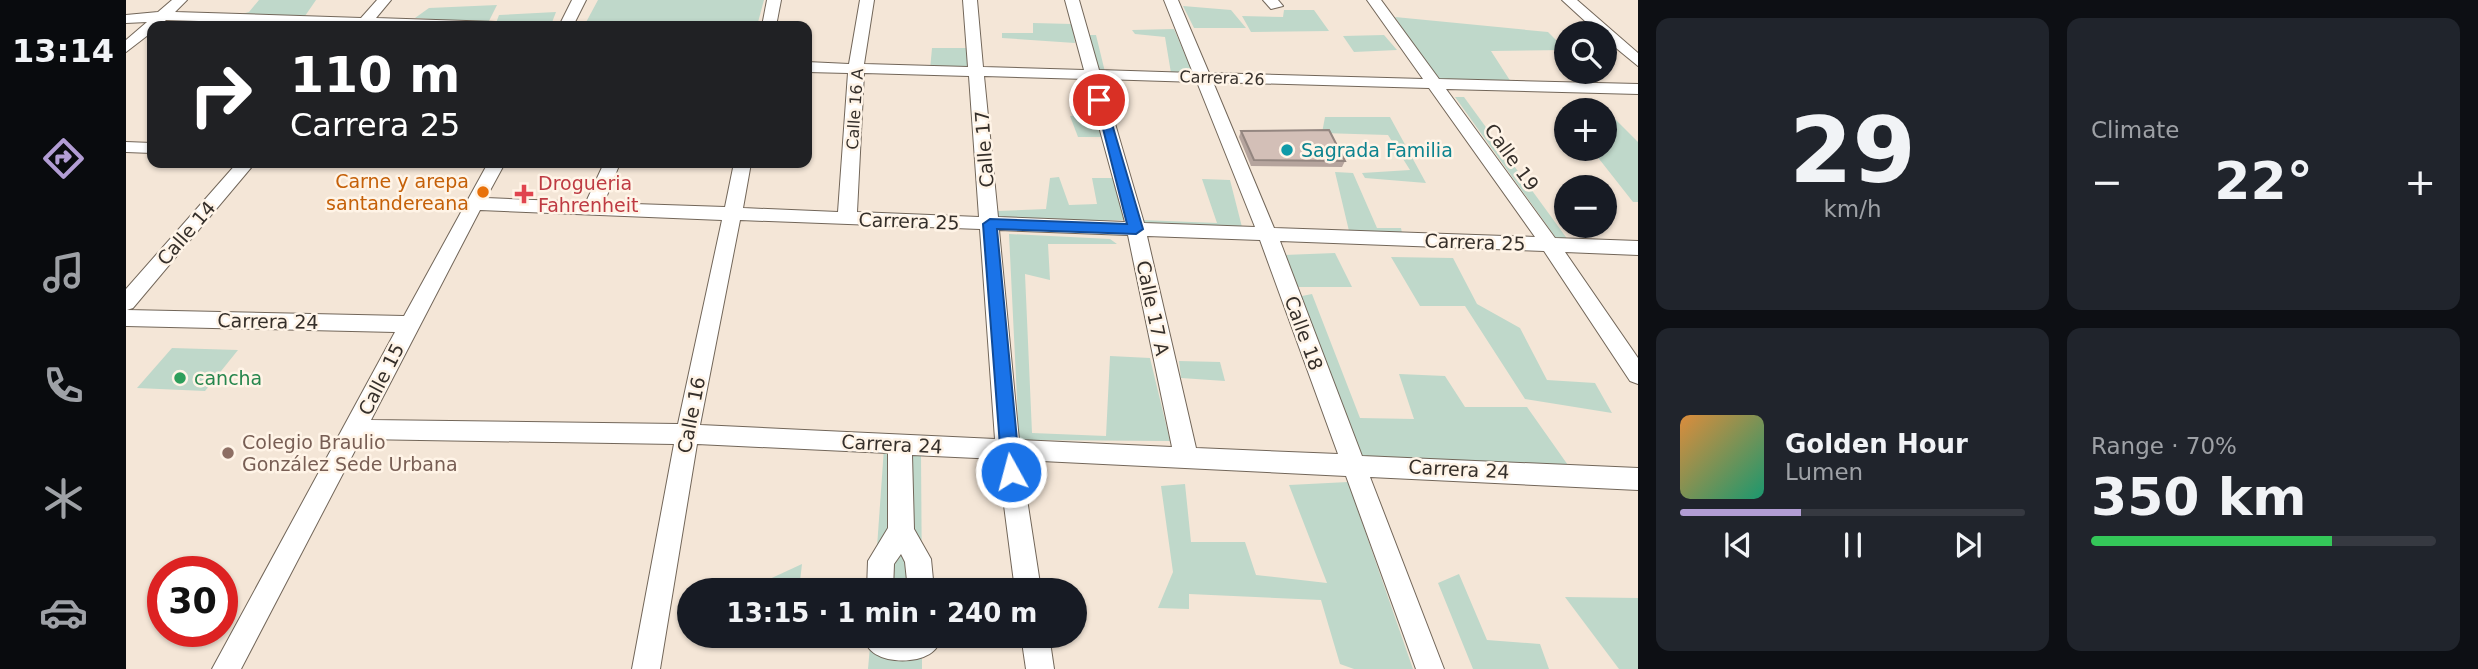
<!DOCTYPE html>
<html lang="en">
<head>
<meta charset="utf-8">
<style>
	body { margin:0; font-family:"DejaVu Sans",sans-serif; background:#20242c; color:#f1f3f6; height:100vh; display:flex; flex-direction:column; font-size:26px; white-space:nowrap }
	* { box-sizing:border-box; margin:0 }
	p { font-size:23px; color:#9ea1a6 }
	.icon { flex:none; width:38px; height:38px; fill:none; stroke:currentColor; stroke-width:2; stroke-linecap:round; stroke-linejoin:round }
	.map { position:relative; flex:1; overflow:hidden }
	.details { display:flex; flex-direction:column; gap:18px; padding:18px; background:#0d0f14; width:840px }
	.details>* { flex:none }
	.top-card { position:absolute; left:21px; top:21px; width:665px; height:147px; border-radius:14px; box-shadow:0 2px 5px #0004; background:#202124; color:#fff; overflow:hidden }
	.tools { position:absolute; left:1428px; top:21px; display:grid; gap:14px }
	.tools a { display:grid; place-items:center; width:63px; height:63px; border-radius:50%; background:#171b24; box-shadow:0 2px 5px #0004; font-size:35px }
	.speed { position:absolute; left:21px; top:556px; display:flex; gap:14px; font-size:35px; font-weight:700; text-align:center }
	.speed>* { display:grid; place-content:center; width:91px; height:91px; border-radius:50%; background:#171b24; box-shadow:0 2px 5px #0004; line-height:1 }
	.speed .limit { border:10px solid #d22; background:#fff; color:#111 }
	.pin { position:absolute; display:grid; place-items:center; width:60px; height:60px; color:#fff; margin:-30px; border:4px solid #fff; border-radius:50%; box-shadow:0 2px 7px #0007 }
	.me { position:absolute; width:77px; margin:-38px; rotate:353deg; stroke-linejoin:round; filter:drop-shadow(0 0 5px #0008) }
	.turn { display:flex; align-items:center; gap:24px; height:147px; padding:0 28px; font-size:32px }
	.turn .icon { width:91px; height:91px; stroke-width:2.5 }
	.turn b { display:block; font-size:49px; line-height:60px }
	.big { font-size:52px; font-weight:800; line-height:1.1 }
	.details .card { flex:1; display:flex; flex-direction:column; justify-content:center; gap:10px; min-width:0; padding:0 24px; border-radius:14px; background:#20242c }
	.details .dial { align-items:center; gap:0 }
	.dial b { font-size:91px; line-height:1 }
	.song { display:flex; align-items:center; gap:21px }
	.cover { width:84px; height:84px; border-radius:10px; background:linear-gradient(135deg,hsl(30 70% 55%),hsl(160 70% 35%)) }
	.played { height:7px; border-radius:4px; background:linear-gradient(90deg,#b29dd4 35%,#363941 35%) }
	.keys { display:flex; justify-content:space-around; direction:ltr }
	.heat { display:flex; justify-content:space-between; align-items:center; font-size:38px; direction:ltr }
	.charge { height:10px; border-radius:5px; background:linear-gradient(90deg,#34c759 70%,#363941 0) }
	.details .tiles { flex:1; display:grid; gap:18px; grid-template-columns:repeat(2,1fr) }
	.trip { position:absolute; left:551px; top:578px; width:410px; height:70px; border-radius:35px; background:#171b24; box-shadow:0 2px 5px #0004; font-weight:800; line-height:70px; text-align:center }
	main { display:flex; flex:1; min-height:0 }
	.menu { display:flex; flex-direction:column; width:126px; justify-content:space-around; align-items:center; background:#090b0e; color:#9ea1a6 }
	.menu .icon { width:49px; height:49px }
	.menu .current { color:#b29dd4 }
	.menu b { font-size:32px; color:#f1f3f6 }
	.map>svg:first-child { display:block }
</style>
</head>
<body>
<main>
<nav class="menu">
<b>13:14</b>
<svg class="icon current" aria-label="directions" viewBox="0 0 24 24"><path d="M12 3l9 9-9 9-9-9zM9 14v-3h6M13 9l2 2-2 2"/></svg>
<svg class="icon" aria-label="music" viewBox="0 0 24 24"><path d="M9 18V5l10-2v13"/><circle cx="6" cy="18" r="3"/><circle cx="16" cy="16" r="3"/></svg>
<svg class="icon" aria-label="phone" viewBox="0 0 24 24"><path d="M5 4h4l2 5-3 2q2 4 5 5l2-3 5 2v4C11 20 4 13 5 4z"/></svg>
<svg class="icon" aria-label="climate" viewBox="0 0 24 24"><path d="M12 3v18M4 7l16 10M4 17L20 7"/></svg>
<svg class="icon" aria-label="car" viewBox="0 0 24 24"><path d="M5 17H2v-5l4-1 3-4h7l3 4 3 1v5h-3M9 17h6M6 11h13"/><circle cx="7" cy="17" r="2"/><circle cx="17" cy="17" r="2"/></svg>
</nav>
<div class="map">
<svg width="1512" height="669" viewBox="0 0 1512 669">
	<rect width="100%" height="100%" fill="#f4e6d7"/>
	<!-- green -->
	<g fill="#bfd8ca">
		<path d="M133,0H190L179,16L112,15L123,12Z"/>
		<path d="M472,0H638L631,26H458Z"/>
		<path d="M371,5L362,23L289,18L303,8Z"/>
		<path d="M1057,6L1105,10L1120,28H1068Z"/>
		<path d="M1158,10H1188L1203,31L1125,32L1116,16L1157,17Z"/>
		<path d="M430,12L425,25L370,23L373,15Z"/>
		<path d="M1269,17L1422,32L1440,50L1365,51L1385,82L1312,81Z"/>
		<path d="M907,23L946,24L949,43L876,38V33H907Z"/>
		<path d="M1048,29L1069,78L971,77L958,35H970L979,72L1045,73L1039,37L1009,34L1006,30Z"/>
		<path d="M1258,35L1271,50L1228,52L1217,36Z"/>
		<path d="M806,48H843L842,71L804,70Z"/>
		<path d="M1329,97H1338L1445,244L1435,245Z"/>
		<path d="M971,114L978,137H952L944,116Z"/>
		<path d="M1199,117H1264L1300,183L1239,178L1236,173L1284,170L1262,135L1196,133Z"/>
		<path d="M1479,119H1489L1512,142V202H1507L1470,155L1483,146L1479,141Z"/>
		<path d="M1209,172L1227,173L1251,228H1275L1276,233L1223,231Z"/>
		<path d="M933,177L943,205L971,204L966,178H988L999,220L871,222L872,211L920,209L924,178Z"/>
		<path d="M1076,179L1104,180L1117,231L1015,227V220L1091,223Z"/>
		<path d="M883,234L984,239L991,244H922L924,280L899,274L906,433L980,436L984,356L1024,358L1044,441L893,440Z"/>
		<path d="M1209,253L1226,287H1166L1158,255Z"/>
		<path d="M1265,257L1327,258L1351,304L1394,328L1421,380L1469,383L1486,413L1399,399L1339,306H1294Z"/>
		<path d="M1186,294L1234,418L1288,419L1273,374L1319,376L1339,407H1401L1444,468L1235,457L1171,297Z"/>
		<path d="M46,348L112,350L79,391L11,388Z"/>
		<path d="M1053,361L1094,362L1099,381L1055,378Z"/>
		<path d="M758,448L795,455L796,590H748Z"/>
		<path d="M1222,482L1287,669H1228L1214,664L1195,600L1063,594V609L1032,608L1047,572L1035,486L1059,484L1065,542H1119L1130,575L1201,583L1163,485Z"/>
		<path d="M676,564L673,590H624V588Z"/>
		<path d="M1333,574L1361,640L1414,644L1423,669H1347L1312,583Z"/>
		<path d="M1439,597L1512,598V669H1493Z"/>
		<path d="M745,635H796V669H742Z"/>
	</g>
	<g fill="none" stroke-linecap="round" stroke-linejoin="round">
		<defs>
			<g id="street">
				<path d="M46,0H61L49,12L235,18L251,0H265L250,18L370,22L377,26H229L40,20L33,26H26V32L0,52V40L21,22L0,23V15L32,12Z"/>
				<path d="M446,0H460L447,26H433Z"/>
				<path d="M641,0H655L650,26H636Z"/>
				<path d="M734,0H748L738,64L842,67L837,0H851L857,67L958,70L939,0H953L973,70L1067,73L1038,0H1052L1083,73L1297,79L1241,0H1255L1313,79L1512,84V94L1320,89L1429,238L1512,241V255L1439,252L1512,358V384L1504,381L1418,251L1154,241L1236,456L1512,468V490L1244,477L1318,669H1290L1220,476L895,460L915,590H889L872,459L786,455L788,529L805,559L808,590H782L779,562L775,554L768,564L767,590H741L742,561L762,528V453L571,444L534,669H506L548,444L235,439L115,669H86L269,332L0,326V289L111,163H129L7,308L1,310L278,316L362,163H379L360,198L460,202L478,163H494L478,203L599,207L608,163H625L617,208L712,212L722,73L681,72V62L723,64ZM738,73L843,76L853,217L731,212ZM858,76L960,79L999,222L872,217ZM976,79L1071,82L1129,227L1018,223ZM1087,82L1303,88L1409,237L1148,228ZM354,210L596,220L552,424L245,420ZM614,220L854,229L869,439L574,425ZM873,230L1002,235L1046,447L893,440ZM1021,236L1134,240L1212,454L1070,448Z"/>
				<path d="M1137,0H1152L1157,6L1145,9Z"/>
				<path d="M1436,0H1451L1512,53V66L1479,39V33H1472Z"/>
				<path d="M0,142L26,143V153L0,152Z"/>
				<path d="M740,635H768L769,639L813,635C819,669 734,669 740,635Z"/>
				<path d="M895,635H923L928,669H900Z"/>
			</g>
		</defs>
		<!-- street casing -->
		<use href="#street" stroke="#726659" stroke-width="2"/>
		<!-- street -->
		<use href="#street" fill="#fff" fill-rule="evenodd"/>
	</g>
	<!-- wall -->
	<path fill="#b5a49d" d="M1115,131L1219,161L1216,167L1125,166L1113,137Z"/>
	<!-- building -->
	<path fill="#d3bfb7" stroke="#948680" stroke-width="2" d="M1203,130L1219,161L1128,160L1115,131Z"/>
	<!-- route -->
	<path fill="#1a73e8" stroke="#114b97" stroke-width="2" d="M969,97L979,100L1017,229L1010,234L871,229L894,472L892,478H879L876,472L857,224L864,219L1001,224Z"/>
	<!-- markers -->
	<circle fill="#0f9aa8" stroke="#fff4e7" stroke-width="2.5" cx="1161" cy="150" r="7"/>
	<circle fill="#e8710a" stroke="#fff4e7" stroke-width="2.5" cx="357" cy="192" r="7"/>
	<path fill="#e0444e" stroke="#fff4e7" stroke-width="2.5" d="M394.5 183.5h7v7h7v7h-7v7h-7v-7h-7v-7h7z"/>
	<circle fill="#2e9e5b" stroke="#fff4e7" stroke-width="2.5" cx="54" cy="378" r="7"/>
	<circle fill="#8d6e63" stroke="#fff4e7" stroke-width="2.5" cx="102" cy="453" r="7"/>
	<g text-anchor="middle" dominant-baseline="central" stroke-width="5" stroke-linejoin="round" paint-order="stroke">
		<!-- far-street labels -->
		<g font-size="16" fill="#352f2a" stroke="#fff4e7">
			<text transform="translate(1096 78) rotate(2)">Carrera 26</text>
			<text transform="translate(729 109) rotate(-86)">Calle 16 A</text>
		</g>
		<!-- street labels -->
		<g font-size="19" fill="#352f2a" stroke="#fff4e7">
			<text transform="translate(858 149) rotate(-94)">Calle 17</text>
			<text transform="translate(1386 157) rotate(54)">Calle 19</text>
			<text transform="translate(783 221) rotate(2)">Carrera 25</text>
			<text transform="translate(60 233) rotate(-49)">Calle 14</text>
			<text transform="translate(1349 242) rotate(2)">Carrera 25</text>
			<text transform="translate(1027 308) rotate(78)">Calle 17 A</text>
			<text transform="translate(142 321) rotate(1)">Carrera 24</text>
			<text transform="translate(1178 333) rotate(70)">Calle 18</text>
			<text transform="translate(255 379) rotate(-63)">Calle 15</text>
			<text transform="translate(565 415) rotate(-79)">Calle 16</text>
			<text transform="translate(766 444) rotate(3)">Carrera 24</text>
			<text transform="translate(1333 469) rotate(3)">Carrera 24</text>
		</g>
		<!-- culture labels -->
		<g font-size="19" fill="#0d838f" stroke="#fff4e7" text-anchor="start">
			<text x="1175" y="150">Sagrada Familia</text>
		</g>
		<!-- food labels -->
		<g font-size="19" fill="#c56008" stroke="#fff4e7" text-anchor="end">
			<text x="343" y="181">Carne y arepa<tspan x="343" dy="22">santandereana</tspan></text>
		</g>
		<!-- health labels -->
		<g font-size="19" fill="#be3a42" stroke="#fff4e7" text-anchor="start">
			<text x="412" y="183">Drogueria<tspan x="412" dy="22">Fahrenheit</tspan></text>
		</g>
		<!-- leisure labels -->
		<g font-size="19" fill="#27864d" stroke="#fff4e7" text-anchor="start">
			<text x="68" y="378">cancha</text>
		</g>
		<!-- education labels -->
		<g font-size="19" fill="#785e54" stroke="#fff4e7" text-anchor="start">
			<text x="116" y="442">Colegio Braulio<tspan x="116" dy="22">González Sede Urbana</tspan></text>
		</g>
	</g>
</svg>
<div class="tools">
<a><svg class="icon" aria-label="search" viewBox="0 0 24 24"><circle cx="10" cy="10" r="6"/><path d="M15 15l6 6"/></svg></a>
<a>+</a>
<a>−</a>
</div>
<div class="speed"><div class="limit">30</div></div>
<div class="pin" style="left:973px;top:100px;background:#d93025"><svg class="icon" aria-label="arrive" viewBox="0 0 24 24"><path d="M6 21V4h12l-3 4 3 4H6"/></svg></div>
<svg class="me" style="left:885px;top:472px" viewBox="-20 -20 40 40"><circle r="17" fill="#1a73e8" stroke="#fff" stroke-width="3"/><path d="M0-11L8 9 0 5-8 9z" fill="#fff"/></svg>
<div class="trip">13:15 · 1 min · 240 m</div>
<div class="top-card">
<div class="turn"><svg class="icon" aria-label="right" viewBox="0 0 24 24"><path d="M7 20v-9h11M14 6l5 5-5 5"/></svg><div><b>110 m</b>Carrera 25</div></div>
</div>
</div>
<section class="details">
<div class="tiles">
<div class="card dial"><b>29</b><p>km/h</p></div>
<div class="card"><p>Climate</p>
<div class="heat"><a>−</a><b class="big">22°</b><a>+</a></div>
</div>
<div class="card">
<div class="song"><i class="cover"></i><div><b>Golden Hour</b><p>Lumen</p></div></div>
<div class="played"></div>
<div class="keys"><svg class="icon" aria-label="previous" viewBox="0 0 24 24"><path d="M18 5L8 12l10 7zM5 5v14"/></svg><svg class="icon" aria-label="pause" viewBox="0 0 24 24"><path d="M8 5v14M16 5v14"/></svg><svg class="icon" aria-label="next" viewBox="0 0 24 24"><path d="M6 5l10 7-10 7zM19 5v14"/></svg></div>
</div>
<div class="card"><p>Range · 70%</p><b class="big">350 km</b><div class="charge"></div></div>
</div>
</section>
</main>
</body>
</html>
